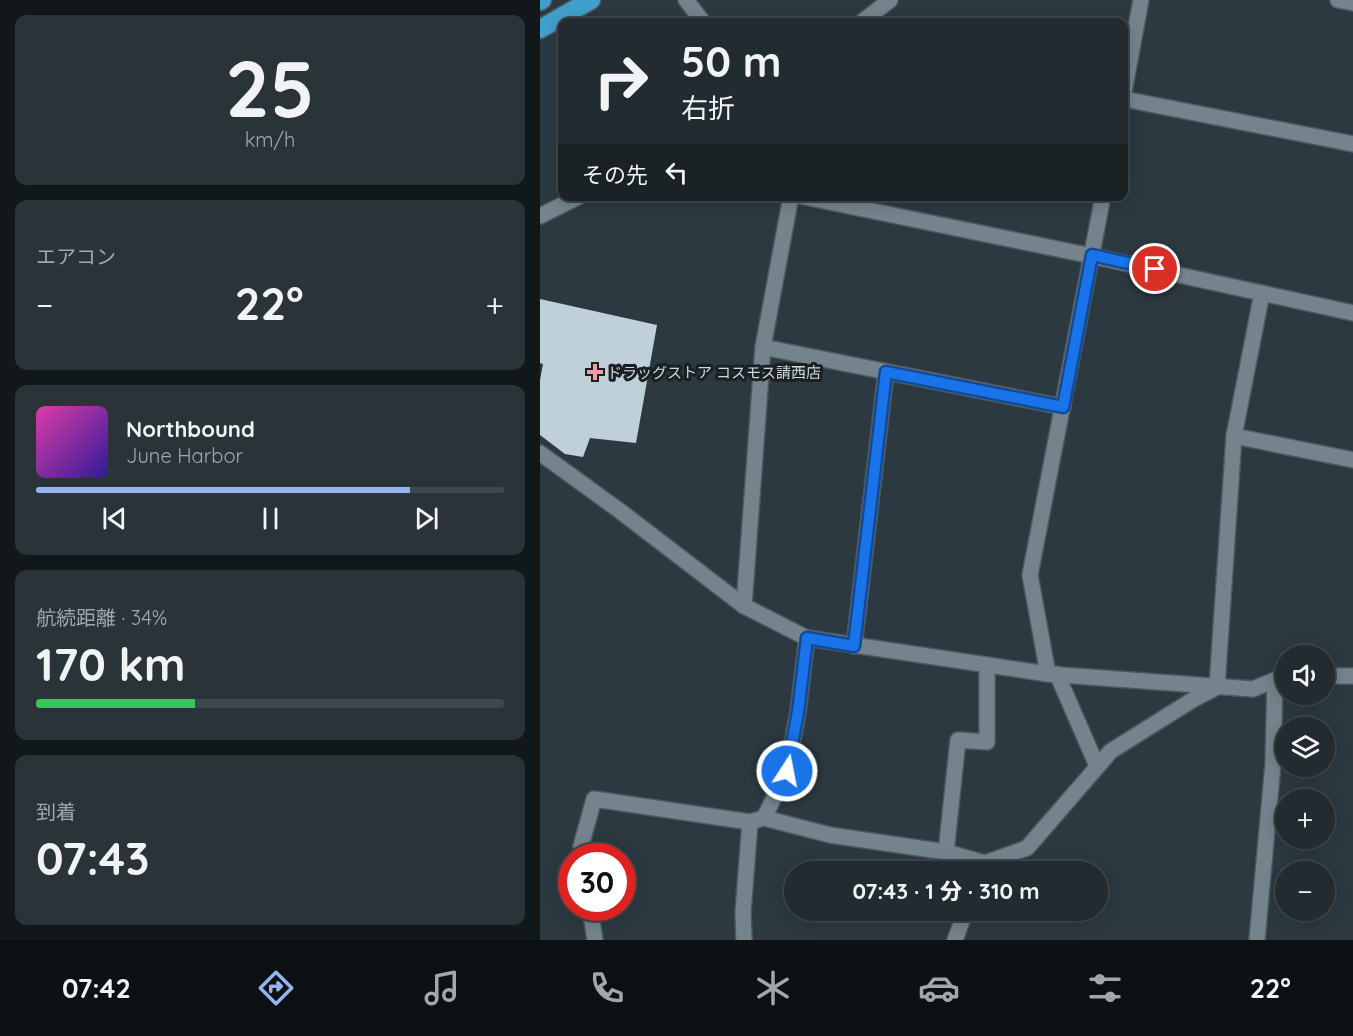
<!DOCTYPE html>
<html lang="ja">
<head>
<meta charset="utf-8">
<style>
	body { margin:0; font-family:Quicksand,"Noto Sans JP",sans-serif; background:#293338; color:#f1f3f6; height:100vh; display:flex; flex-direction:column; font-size:22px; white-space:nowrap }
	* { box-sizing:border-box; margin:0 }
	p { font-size:20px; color:#a2a7ab }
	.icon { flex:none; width:33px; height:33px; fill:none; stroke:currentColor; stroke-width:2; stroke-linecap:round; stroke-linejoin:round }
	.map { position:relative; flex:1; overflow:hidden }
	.drawer { display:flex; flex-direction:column; gap:15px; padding:15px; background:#12181a; width:540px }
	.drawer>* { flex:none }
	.guide { position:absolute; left:18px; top:18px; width:570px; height:183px; border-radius:12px; box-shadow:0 3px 15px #0003,0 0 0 2px #3e474c; background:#212b30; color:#f1f3f6; overflow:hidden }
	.tools { position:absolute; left:735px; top:645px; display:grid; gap:12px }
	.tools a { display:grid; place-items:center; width:60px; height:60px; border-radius:50%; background:#212b30; box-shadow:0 3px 15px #0003,0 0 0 2px #3e474c; font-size:30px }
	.speed { position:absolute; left:18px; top:843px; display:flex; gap:12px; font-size:30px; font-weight:700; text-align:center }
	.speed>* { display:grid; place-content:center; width:78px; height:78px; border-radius:50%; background:#212b30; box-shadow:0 3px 15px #0003,0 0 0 2px #3e474c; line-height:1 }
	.speed .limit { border:9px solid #d22; background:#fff; color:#111 }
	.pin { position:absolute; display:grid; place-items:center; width:51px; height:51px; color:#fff; margin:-26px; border:3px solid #fff; border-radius:50%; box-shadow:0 2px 6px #0007 }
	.me { position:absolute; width:66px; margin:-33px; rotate:11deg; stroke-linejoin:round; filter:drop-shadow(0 0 4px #0008) }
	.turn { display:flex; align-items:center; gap:21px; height:126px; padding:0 24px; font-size:27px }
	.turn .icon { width:78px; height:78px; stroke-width:2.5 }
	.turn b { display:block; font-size:42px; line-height:51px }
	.then { display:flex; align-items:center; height:57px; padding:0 24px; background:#0003; gap:12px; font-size:22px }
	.big { font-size:45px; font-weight:800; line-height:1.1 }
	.drawer .widget { flex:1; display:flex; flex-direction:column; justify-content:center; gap:9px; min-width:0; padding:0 21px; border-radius:12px; background:#293338 }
	.drawer .dial { align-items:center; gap:0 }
	.dial b { font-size:78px; line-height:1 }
	.song { display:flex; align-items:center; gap:18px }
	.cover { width:72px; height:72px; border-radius:9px; background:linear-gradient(135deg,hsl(320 70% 55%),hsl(250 70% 35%)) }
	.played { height:6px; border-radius:3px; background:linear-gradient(90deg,#95b2f1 80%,#3e474c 80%) }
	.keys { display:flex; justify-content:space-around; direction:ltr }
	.heat { display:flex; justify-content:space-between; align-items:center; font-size:33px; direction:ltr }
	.charge { height:9px; border-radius:4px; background:linear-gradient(90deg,#34c759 34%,#3e474c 0) }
	.trip { position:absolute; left:244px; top:861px; width:324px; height:60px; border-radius:30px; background:#212b30; box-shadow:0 3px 15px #0003,0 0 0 2px #3e474c; font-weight:800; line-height:60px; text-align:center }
	.tabs { display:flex; height:96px; justify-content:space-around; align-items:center; background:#0d1113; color:#a2a7ab }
	.tabs .icon { width:42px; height:42px }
	.tabs .current { color:#95b2f1 }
	.tabs b { font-size:27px; color:#f1f3f6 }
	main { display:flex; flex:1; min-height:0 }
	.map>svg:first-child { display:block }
</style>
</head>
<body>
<main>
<section class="drawer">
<div class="widget dial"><b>25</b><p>km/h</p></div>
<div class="widget"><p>エアコン</p>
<div class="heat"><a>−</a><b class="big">22°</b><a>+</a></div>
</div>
<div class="widget">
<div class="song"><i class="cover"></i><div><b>Northbound</b><p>June Harbor</p></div></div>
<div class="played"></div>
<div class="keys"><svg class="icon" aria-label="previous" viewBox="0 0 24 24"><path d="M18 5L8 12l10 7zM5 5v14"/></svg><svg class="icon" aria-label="pause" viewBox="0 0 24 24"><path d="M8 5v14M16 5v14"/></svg><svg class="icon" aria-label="next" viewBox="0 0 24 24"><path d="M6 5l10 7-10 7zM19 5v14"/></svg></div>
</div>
<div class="widget"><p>航続距離 · 34%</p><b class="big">170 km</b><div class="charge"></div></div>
<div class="widget"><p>到着</p><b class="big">07:43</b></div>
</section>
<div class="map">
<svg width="813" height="940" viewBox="0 0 813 940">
	<rect width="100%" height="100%" fill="#2c3940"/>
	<!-- building -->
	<path fill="#c0d0d8" d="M0,299L117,325L96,443L50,438L43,457L25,454L0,435V380L3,364L0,363Z"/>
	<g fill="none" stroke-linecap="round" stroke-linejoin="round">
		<defs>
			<g id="street">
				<path d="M146,0L163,22"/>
				<path d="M798,0L813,3"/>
				<path d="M322,22L350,0"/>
				<path d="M584,92L601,0"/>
				<path d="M260,196L552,256L813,313"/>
				<path d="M223,347L523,407"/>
				<path d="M694,436L813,460"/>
				<path d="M204,606L223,347L251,196"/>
				<path d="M314,646L346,372"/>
				<path d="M508,674L490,575L563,196"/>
				<path d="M517,674L557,766"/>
				<path d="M224,818L247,771L258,712L267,638"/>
				<path d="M406,852L418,740L447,742V665"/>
				<path d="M43,856L41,846L54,799L210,822L224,818L290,835L406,852L445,863L487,848L571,751L654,699L677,687L694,436L722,293"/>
				<path d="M50,908L55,940"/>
				<path d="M204,940L203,912L210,822"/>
				<path d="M415,940L426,910"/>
				<path d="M717,940L733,764L735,680"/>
			</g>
			<g id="secondary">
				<path d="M584,99L813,144"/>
				<path d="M0,216L40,196"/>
				<path d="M0,453L80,511L204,606L267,638L508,674L713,689L735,680L746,679"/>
				<path d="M784,676H813"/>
			</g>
			<g id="highway">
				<path d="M0,1L2,0"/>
				<path d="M0,29L51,0"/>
			</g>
		</defs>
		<!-- street casing -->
		<use href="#street" stroke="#4d585e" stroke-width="18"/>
		<!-- secondary casing -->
		<use href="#secondary" stroke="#4d585e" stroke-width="18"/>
		<!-- highway casing -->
		<use href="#highway" stroke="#4d585e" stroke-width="21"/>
		<!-- street -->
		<use href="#street" stroke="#75848c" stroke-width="15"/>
		<!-- secondary -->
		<use href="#secondary" stroke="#75848c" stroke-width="15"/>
		<!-- highway -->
		<use href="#highway" stroke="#3fa0cb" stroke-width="18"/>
	</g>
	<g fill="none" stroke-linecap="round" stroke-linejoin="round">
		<defs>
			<path id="route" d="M247,771L258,712L267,638L314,646L346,372L523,407L552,255L615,269"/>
		</defs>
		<!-- route casing -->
		<use href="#route" stroke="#114b97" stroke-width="15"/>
		<!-- route -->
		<use href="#route" stroke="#1a73e8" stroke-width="10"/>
	</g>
	<!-- markers -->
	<path fill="#f49aa7" stroke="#1a2023" stroke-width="2" d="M52 363h6v6h6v6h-6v6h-6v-6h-6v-6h6z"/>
	<g text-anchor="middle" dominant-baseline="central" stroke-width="6" stroke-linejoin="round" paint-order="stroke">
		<!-- poi labels -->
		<g font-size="15" fill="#d1d9dd" stroke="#1a2023" text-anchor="start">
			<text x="67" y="372">ドラッグストア コスモス請西店</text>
		</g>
	</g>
</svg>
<div class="tools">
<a><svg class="icon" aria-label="sound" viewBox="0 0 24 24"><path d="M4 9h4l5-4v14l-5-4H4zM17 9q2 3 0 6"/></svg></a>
<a><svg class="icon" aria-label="layers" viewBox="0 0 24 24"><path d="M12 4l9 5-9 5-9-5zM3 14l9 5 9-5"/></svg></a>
<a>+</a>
<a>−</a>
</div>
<div class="speed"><div class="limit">30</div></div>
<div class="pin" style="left:615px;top:269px;background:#d93025"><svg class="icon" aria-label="arrive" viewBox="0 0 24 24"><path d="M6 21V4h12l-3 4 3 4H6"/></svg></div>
<svg class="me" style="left:247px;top:771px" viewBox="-20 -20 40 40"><circle r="17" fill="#1a73e8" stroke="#fff" stroke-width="3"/><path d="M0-11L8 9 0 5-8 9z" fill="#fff"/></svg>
<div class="trip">07:43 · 1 分 · 310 m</div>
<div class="guide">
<div class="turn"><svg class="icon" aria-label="right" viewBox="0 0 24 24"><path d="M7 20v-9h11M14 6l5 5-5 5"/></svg><div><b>50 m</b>右折</div></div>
<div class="then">その先<svg class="icon" aria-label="left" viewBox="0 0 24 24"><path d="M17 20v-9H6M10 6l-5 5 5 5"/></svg></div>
</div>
</div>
</main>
<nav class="tabs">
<b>07:42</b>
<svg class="icon current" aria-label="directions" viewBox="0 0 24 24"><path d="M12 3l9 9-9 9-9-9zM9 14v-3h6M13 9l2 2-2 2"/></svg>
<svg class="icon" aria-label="music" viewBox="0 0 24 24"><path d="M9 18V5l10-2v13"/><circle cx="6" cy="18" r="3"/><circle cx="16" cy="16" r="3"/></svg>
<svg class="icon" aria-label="phone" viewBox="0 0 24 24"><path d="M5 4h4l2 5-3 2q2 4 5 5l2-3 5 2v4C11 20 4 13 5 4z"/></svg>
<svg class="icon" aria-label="climate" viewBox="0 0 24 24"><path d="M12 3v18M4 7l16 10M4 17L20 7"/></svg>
<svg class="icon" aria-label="car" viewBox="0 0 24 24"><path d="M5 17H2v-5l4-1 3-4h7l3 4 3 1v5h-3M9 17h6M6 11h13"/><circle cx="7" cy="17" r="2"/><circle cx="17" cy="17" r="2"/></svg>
<svg class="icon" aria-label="filters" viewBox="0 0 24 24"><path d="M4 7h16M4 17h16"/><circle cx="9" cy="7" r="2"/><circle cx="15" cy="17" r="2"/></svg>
<b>22°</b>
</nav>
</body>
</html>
